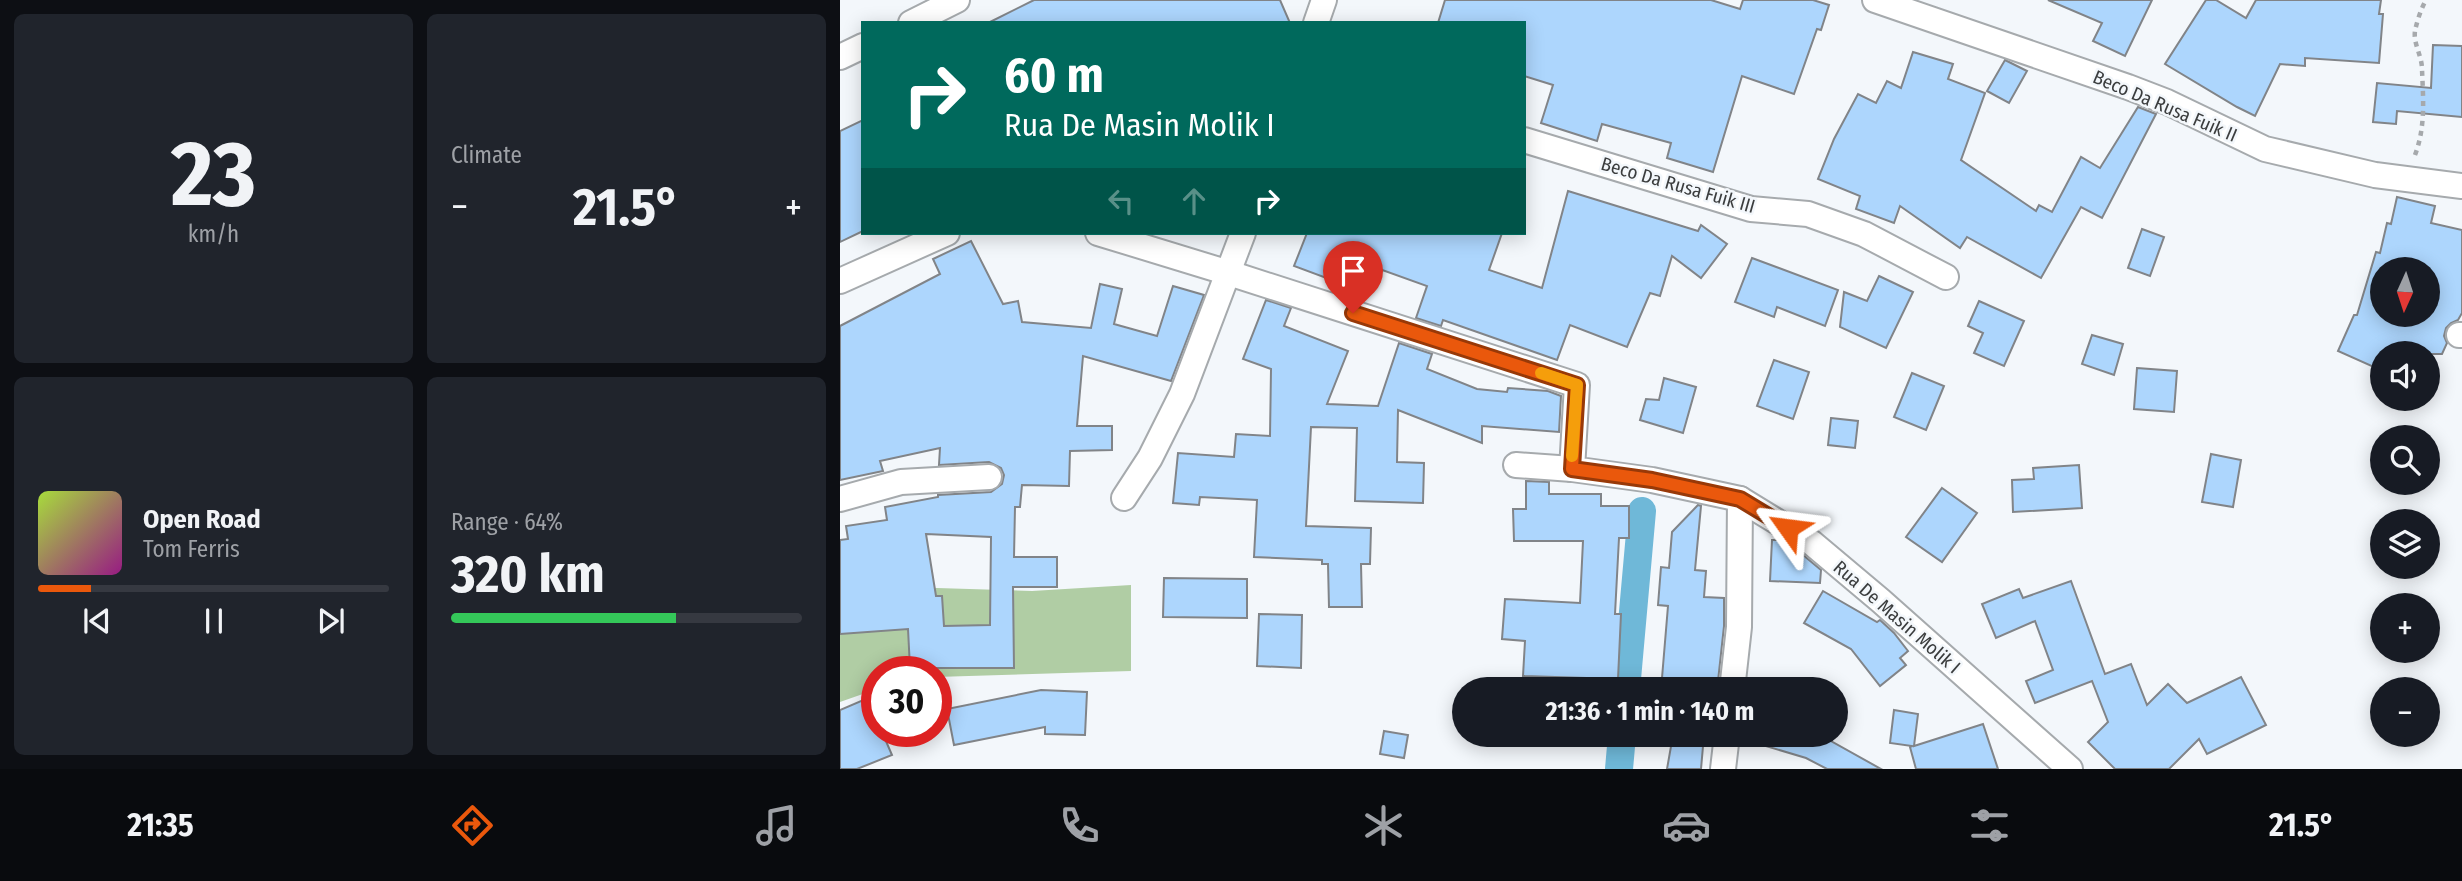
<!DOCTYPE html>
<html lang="en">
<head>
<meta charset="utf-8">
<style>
	body { margin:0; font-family:"Fira Sans Condensed",sans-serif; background:#20242c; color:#f1f3f6; height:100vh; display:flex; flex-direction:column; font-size:26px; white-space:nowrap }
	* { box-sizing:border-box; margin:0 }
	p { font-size:23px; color:#9ea1a6 }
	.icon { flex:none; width:38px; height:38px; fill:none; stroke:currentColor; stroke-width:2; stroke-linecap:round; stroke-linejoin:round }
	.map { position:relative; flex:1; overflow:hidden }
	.sheet { display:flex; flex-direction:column; gap:14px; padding:14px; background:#0d0f14; width:840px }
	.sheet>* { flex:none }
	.guide { position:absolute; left:21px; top:21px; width:665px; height:214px; border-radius:0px; box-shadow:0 4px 18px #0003; background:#00695c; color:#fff; overflow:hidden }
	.needle { width:46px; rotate:183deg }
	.tools { position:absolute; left:1530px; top:257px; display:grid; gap:14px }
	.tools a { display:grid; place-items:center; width:70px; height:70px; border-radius:50%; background:#171b24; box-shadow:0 4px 18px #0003; font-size:35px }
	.speed { position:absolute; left:21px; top:656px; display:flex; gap:14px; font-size:35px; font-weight:700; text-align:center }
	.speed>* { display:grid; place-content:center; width:91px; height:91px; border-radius:50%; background:#171b24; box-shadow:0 4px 18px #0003; line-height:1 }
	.speed .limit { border:10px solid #d22; background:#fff; color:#111 }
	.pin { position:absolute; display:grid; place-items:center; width:60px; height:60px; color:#fff; margin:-72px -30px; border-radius:50% 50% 50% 0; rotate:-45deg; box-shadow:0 0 7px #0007 }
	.pin .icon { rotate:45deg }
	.me { position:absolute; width:77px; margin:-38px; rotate:301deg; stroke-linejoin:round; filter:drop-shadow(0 0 5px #0008) }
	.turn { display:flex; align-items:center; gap:24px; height:147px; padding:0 28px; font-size:32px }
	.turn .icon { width:91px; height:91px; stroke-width:2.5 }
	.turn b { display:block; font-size:49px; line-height:60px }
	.lanes { display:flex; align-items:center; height:66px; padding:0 28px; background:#0003; justify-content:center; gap:35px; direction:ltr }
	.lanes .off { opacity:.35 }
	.big { font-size:52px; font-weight:700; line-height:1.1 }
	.sheet .card { flex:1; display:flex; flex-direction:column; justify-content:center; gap:10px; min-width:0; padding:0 24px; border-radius:10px; background:#20242c }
	.sheet .dial { align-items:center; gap:0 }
	.dial b { font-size:91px; line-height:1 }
	.song { display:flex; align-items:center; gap:21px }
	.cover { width:84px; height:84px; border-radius:10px; background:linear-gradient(135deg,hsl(80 70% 55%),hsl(310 70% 35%)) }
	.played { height:7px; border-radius:4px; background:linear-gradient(90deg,#ea580c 15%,#363941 15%) }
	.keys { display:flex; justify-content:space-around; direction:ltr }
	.heat { display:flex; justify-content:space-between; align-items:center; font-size:38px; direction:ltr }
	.charge { height:10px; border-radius:5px; background:linear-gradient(90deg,#34c759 64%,#363941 0) }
	.sheet .tiles { flex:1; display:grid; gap:14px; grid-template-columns:repeat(2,1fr) }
	.trip { position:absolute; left:612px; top:677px; width:396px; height:70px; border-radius:35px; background:#171b24; box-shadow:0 4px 18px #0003; font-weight:700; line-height:70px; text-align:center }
	.menu { display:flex; height:112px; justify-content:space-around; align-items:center; background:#090b0e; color:#9ea1a6 }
	.menu .icon { width:49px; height:49px }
	.menu .on { color:#ea580c }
	.menu b { font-size:32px; color:#f1f3f6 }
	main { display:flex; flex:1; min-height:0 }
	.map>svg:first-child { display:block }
</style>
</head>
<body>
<main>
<section class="sheet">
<div class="tiles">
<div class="card dial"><b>23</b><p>km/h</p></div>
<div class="card"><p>Climate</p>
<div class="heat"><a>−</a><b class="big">21.5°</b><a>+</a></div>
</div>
<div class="card">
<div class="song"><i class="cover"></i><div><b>Open Road</b><p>Tom Ferris</p></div></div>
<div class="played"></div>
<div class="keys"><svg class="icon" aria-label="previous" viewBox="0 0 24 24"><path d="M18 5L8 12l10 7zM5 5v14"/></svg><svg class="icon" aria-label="pause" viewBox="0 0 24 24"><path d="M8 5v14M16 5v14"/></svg><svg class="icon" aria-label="next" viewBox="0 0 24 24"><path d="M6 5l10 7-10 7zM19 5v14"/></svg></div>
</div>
<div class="card"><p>Range · 64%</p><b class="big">320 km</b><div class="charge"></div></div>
</div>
</section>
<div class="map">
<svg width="1622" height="769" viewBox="0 0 1622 769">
	<rect width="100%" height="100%" fill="#f3f7fb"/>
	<!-- green -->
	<path fill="#b0cda4" d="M291,585V671L96,677V672H37V689L0,702V589L97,588L192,591Z"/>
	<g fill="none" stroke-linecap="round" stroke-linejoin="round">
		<!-- canal -->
		<g stroke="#6fb8d8" stroke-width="28">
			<path d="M786,690L802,511"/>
			<path d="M779,769L782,735"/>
		</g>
	</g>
	<!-- building -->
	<g fill="#add6fd" stroke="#818488" stroke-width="2" fill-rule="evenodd">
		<path d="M194,0H440L450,23H148Z"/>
		<path d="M605,0H871L900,9L903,0H973L989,5L981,30L977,29L954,94L902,76L873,172L827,158L831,143L762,124L757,141L701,123L713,85L684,76V23H598Z"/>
		<path d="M1208,0H1312L1285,56L1253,41L1262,23Z"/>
		<path d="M1366,0H1376L1406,18L1416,0H1541L1539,14H1543L1539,63L1465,58V66L1440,64L1415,116L1397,107L1325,64Z"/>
		<path d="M1593,45L1622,46V117L1557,111L1556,124L1533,122L1537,83L1591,88Z"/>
		<path d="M1073,52L1113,64L1108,79L1145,93L1121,160L1196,211L1199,205L1212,212L1241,157L1260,168L1298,107L1316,114L1262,218L1241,207L1201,278L1127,237L1120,248L1060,206L1054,223L1016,209L1020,196L978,179L994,139L1018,94L1036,103L1047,81L1061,88Z"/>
		<path d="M1165,60L1187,71L1169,103L1147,91Z"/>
		<path d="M23,120V231L0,242V131Z"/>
		<path d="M728,191L858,231L861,225L887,244L861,278L832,256L820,296L810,293L787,347L730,325L717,360L603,320L601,326L576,318L587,286L534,267L524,292L454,266L467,233H662L649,270L702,288Z"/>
		<path d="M1557,197L1595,206L1591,223L1622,230V313L1618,320L1611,323L1606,328L1604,336L1607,343L1602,354H1542L1536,368L1498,351L1514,315H1517L1536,252L1540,253L1547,223L1551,224ZM1542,270H1587V315H1542Z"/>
		<path d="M1302,229L1324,237L1310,276L1288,268Z"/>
		<path d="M131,241L163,304L178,301L182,322L251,328L260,284L282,289L274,324L317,336L333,286L364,295L331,381L243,356L237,426H272V450L230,451L229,486L182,485L180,507H175L174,557H217V587H173L174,668H70L68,629L0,634V540L8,539L6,526L47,520L45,507L98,497V495L151,492L162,484L164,475L161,468L149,462L99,465L100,448L40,461L43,471L0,480V326L100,274L93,259ZM86,534L151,537L150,625L104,626L102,596H96Z"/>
		<path d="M912,258L998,290L985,326L937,307L934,317L895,302Z"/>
		<path d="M1039,276L1073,292L1046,348L1000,327L1004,292L1027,301Z"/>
		<path d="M426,300L451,308L444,326L508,351L487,404L538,406L559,343L592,354L587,369L637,389L667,392L668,388L708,391L721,396L719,432L642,426V443L558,410L557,462L584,463L583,503L515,501L517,428L471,427L466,526L531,528L530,564H521L522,607H489L488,564H482V560L414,557L417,500L360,497L359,505L333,503L338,453L394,457L396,434L430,436L431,369L403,359Z"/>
		<path d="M1139,301L1184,321L1164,366L1134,353L1143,333L1128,326Z"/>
		<path d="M1252,335L1283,344L1274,375L1242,364Z"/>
		<path d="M934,360L969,372L953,419L917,406Z"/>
		<path d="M1297,368L1337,371L1334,412L1294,409Z"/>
		<path d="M1072,373L1104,386L1086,430L1054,417Z"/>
		<path d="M824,378L856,387L843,433L800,420L806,399L819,400Z"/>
		<path d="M991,418L1018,421L1015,448L988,445Z"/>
		<path d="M1371,454L1401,460L1393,507L1362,502Z"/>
		<path d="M1239,465L1242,508L1173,512L1172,480L1194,479L1193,468Z"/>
		<path d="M686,481L709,482V494H761V506H789V538H779L775,614H781L778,679L683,676L685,641L662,639L665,599L740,603L743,541H674L673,509H686Z"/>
		<path d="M1102,488L1137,513L1102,562L1066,537Z"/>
		<path d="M858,505L861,506L855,570L866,571L864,597L884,598V626L877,690H821L828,606L818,605L821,567L829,568L832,532Z"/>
		<path d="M932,540H938L963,555L981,570L980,583L930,581Z"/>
		<path d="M324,578L407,579V618L323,617Z"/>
		<path d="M1231,581L1265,674L1291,664L1307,705L1328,684L1347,703L1401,677L1426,725L1367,754L1359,739L1329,769H1275L1248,742L1268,722L1252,681L1195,703L1186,681L1213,670L1195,621L1156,638L1142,604L1179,589L1183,598Z"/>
		<path d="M983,591L1037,622L1040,620L1054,633L1068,651L1060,658L1066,665L1040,686L1011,649L964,623Z"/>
		<path d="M419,614L462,615L461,668L417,666Z"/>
		<path d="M201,690L247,692L245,735L205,734V727L114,745L107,709Z"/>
		<path d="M28,698L37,719V732H42L52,755L17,769H0V710Z"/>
		<path d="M1054,710L1078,714L1074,746L1143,724L1158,769H1076L1070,747L1072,746L1050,743Z"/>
		<path d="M544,731L568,735L564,758L540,754Z"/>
		<path d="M833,735H864L861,769H827Z"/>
		<path d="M910,735H993L991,741L1041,769H987L966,758L909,741Z"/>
	</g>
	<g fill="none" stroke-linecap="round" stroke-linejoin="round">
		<defs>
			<g id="street">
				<path d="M1035,0L1288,87L1327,102L1425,149L1535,175L1622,186"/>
				<path d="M71,23L117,0"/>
				<path d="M476,23L484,0"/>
				<path d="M0,57L23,46"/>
				<path d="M684,140L911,209L968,214L1024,234L1106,277"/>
				<path d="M258,233L389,273L737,385L732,469L812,480L900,499L972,543L1041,601L1230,769"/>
				<path d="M0,281L107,233"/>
				<path d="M1619,335H1622"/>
				<path d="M676,465L732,469"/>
				<path d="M284,498L310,458L342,394L403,233"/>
				<path d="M0,499L61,482L149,477"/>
				<path d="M892,690L899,627L900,499"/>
				<path d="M883,769L887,735"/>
			</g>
		</defs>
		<!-- street casing -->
		<use href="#street" stroke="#a6aaad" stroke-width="28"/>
		<!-- path -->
		<path stroke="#a6a9ac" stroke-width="4.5" stroke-dasharray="5 5" stroke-linecap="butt" d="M1575,155C1586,126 1583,97 1582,69C1582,56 1573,43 1575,31C1577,21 1581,9 1586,0"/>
		<!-- street -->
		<use href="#street" stroke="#fff" stroke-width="24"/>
	</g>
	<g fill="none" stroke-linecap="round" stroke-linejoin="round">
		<defs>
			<path id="route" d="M513,313L737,385L732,469L812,480L900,499L948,528"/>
		</defs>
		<!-- route casing -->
		<use href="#route" stroke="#983908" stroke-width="18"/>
		<!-- route -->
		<use href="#route" stroke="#ea580c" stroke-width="12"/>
		<!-- slow -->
		<path stroke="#f59e0b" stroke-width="12" d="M701,373L737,385L732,456"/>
	</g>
	<g text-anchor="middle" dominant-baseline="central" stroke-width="5" stroke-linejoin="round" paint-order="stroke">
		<!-- street labels -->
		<g font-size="19" fill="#3b3d3e" stroke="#f3f7fb">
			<text transform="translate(1325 106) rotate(23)">Beco Da Rusa Fuik II</text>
			<text transform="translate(838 185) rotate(16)">Beco Da Rusa Fuik III</text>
			<text transform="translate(1057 617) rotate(41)">Rua De Masin Molik I</text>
		</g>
	</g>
</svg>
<div class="tools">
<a><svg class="needle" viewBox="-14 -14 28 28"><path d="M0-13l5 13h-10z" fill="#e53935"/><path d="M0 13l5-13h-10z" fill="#9ea1a6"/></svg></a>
<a><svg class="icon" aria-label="sound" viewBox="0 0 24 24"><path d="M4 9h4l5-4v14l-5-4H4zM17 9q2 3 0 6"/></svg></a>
<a><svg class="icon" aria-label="search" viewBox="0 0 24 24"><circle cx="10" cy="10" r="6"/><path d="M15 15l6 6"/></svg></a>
<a><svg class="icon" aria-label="layers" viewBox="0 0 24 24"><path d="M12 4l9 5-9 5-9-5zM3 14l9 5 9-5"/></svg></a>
<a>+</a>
<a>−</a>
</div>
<div class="speed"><div class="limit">30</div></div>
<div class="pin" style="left:513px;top:313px;background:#d93025"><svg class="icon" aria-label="arrive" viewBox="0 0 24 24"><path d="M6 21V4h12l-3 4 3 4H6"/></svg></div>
<svg class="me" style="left:948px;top:528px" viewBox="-20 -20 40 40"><path d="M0-17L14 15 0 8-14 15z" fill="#ea580c" stroke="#fff" stroke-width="4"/></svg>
<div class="trip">21:36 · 1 min · 140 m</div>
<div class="guide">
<div class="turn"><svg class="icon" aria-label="right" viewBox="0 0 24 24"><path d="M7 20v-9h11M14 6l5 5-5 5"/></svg><div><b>60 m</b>Rua De Masin Molik I</div></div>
<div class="lanes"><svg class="icon off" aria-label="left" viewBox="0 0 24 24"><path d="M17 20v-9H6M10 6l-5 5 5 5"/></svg><svg class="icon off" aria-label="ahead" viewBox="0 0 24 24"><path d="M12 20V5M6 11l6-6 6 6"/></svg><svg class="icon" aria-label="right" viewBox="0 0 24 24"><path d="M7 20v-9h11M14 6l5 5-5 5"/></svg></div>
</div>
</div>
</main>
<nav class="menu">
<b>21:35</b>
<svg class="icon on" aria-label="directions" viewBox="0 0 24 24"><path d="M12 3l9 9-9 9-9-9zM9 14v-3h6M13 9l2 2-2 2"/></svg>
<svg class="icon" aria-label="music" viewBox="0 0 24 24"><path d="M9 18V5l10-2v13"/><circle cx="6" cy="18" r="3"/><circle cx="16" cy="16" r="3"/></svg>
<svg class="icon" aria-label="phone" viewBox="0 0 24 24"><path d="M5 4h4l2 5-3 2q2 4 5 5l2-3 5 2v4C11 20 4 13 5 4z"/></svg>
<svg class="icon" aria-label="climate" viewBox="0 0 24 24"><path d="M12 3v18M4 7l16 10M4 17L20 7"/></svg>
<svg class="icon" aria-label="car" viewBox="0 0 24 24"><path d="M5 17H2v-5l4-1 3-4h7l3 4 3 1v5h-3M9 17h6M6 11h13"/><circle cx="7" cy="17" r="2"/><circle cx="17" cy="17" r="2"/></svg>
<svg class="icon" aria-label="filters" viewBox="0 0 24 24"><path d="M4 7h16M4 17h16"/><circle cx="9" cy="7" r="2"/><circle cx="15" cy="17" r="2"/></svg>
<b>21.5°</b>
</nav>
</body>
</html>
